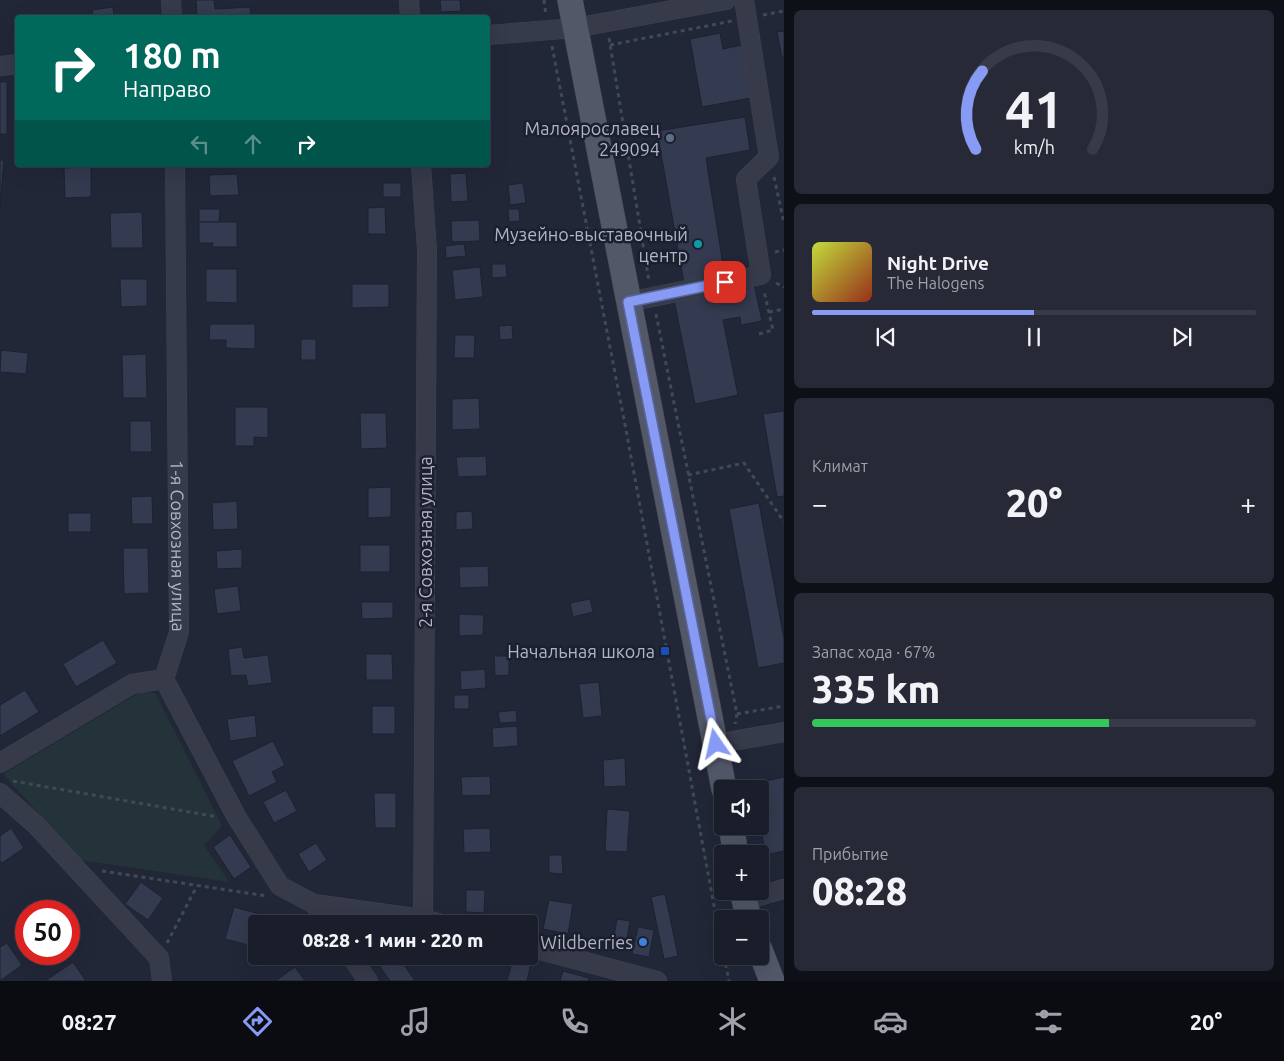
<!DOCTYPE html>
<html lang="ru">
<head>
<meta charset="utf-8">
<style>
	body { margin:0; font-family:Ubuntu,sans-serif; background:#272a36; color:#f1f3f6; height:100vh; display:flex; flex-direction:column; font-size:19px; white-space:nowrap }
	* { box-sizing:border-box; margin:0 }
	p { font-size:16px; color:#9fa2a8 }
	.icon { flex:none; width:28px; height:28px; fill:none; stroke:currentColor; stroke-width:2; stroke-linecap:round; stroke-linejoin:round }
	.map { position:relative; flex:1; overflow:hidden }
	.details { display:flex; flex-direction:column; gap:10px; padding:10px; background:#0e1017; width:500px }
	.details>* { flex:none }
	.top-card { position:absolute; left:15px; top:15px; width:475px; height:152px; border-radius:5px; box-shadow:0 5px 20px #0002,0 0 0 1px #383b47; background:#00695c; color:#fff; overflow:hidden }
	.tools { position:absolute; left:714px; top:780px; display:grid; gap:10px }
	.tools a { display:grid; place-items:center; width:55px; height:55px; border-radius:5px; background:#1a1d2a; box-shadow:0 5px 20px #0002,0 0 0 1px #383b47; font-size:25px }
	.speed { position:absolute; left:15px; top:900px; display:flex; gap:10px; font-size:25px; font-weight:700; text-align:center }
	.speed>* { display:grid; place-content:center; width:65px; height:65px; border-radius:50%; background:#1a1d2a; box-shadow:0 5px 20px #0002,0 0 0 1px #383b47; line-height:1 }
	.speed .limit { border:8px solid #d22; background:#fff; color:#111 }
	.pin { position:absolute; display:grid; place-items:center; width:42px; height:42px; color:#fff; margin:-21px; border-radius:10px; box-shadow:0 2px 8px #0006 }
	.me { position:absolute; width:55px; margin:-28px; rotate:349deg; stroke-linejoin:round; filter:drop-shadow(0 0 4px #0008) }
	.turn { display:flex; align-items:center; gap:18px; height:105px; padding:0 25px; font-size:22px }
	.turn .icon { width:65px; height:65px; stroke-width:2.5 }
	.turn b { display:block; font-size:35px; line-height:42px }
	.lanes { display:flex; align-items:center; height:48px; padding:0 25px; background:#0003; justify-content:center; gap:25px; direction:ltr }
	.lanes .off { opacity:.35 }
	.big { font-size:38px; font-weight:800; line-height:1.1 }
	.details .card { flex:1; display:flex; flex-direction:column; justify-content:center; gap:8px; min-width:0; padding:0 18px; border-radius:8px; background:#272a36 }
	.details .dial { align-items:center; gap:0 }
	.dial svg { height:130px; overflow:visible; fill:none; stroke:#383b47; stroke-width:7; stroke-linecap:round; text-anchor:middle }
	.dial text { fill:#f1f3f6; stroke:none }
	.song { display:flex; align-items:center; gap:15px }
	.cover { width:60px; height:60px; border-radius:8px; background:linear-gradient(135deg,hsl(70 70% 55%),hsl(10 70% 35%)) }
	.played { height:5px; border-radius:2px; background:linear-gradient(90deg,#879bf4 50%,#383b47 50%) }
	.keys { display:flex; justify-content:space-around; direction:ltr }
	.heat { display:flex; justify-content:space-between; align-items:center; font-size:28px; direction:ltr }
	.charge { height:8px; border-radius:4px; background:linear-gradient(90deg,#34c759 67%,#383b47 0) }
	.trip { position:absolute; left:248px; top:915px; width:290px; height:50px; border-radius:5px; background:#1a1d2a; box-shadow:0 5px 20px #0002,0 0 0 1px #383b47; font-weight:800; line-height:50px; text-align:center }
	.dock { display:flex; height:80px; justify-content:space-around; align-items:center; background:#0a0c11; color:#9fa2a8 }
	.dock .icon { width:35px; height:35px }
	.dock .current { color:#879bf4 }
	.dock b { font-size:22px; color:#f1f3f6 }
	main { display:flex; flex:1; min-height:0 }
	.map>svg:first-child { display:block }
</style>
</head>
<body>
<main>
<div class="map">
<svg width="784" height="981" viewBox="0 0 784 981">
	<rect width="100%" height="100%" fill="#222738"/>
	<!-- green -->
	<path fill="#24333a" d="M142,691L155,693L222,826L204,845L229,882L81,860L3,774Z"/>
	<!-- building -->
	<g fill="#343a4f" stroke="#1d2130">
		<path d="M196,0H214L215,9L250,7L251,18H197Z"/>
		<path d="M440,0H460L461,11L441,12Z"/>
		<path d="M113,7L114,18H93L92,10Z"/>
		<path d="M784,31V57H782L777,32Z"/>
		<path d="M720,33L723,49L742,45L751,98L702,107L690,39Z"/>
		<rect x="0" y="82" width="7" height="52"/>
		<path d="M745,117L750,150L706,158L725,277L684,283L657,131Z"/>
		<path d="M0,160H4L0,206Z"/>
		<path d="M107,165H146V166L107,167Z"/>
		<path d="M91,167V197L65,198L64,168Z"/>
		<path d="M466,173L468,201L451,202L450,174Z"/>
		<path d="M237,174L239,195L210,196L209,175Z"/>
		<rect x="383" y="183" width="18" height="14"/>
		<path d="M523,183L526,203L510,205L508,185Z"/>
		<path d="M385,207L386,234H368V208Z"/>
		<path d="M199,209H220L219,222H199Z"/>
		<path d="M508,209H519L520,221L509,222Z"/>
		<path d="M142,212L143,248H111L110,213Z"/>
		<path d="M479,220L480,241L452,242L451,221Z"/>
		<path d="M199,222H237V247H212L213,243H199Z"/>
		<path d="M464,244L466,256L446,258L445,246Z"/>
		<path d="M492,264H506L507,277L492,278Z"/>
		<path d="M480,267L483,297L455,300L452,270Z"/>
		<path d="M206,269H237V303L206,302Z"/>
		<path d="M120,279H147V306L121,307Z"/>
		<path d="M352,284H389V307L352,308Z"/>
		<path d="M754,284L762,321L741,325L740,317L723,320L738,395L695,404L674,300Z"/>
		<path d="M210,324H255V349L226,348V340H209Z"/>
		<path d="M512,325L513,339L500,340L499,326Z"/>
		<path d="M455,335H475L474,358H454Z"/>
		<rect x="301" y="339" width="15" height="21"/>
		<path d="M1,350L28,353L26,374L0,372Z"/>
		<path d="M146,354L147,398H123L122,355Z"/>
		<path d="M479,398L480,429L452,430V399Z"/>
		<path d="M235,407H268V438L254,437V446H235Z"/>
		<path d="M784,411V496L777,497L763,414Z"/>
		<path d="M360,413H386L387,448L361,449Z"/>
		<path d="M130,421H151L152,452H130Z"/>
		<path d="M486,456L487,476L458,477L456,457Z"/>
		<path d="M391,487V517L368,518V488Z"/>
		<path d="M152,496L153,524H132L131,497Z"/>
		<path d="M237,501L238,529L213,530L212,503Z"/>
		<path d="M759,503L784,639V663L758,668L729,509Z"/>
		<path d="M472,511L473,529L456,530V512Z"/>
		<rect x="68" y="513" width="23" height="19"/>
		<rect x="360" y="545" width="30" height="27"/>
		<path d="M123,548H148L149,593L124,594Z"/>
		<path d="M242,549V568L217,569L216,551Z"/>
		<path d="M488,566L489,587L460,588L459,567Z"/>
		<path d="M238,586L241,611L217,614L214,589Z"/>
		<path d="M590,599L593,612L573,617L570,603Z"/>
		<path d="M361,602H393V618L362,619Z"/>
		<path d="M459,614L484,615L483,635L459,636Z"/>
		<path d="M103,640L117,663L76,687L63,664Z"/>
		<path d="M242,647L244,658L268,655L272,683L248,686L246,675L231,676L228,649Z"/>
		<path d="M366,654H392L393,680H366Z"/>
		<path d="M494,656H509V675L495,676Z"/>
		<path d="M485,669L486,688L461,690L460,671Z"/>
		<path d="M599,682L602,716L583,718L579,684Z"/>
		<path d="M25,690L39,712L0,736V705Z"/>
		<rect x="454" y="695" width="15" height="14"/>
		<rect x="372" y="706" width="23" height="28"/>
		<path d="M516,710L517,722L500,723L498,712Z"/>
		<path d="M255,715L257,737L230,741L227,719Z"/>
		<path d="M517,726L518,746L493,748L492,728Z"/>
		<path d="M273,741L285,765L272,772L277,782L249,796L232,761Z"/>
		<path d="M625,758L626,786L604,787L603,760Z"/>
		<path d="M490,776L491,795L462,796L461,777Z"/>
		<path d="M784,777V851L766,855L760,825V789H753L752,784Z"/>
		<path d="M286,790L297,811L274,823L263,802Z"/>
		<path d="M374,793H396V828H375Z"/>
		<path d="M607,809L630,811L627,852L605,851Z"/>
		<path d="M11,828L24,848L2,863L0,861V836Z"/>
		<path d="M490,828L491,852L464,853L463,829Z"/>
		<path d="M230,835L251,867L234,879L213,847Z"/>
		<path d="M316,843L327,860L309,872L298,854Z"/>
		<path d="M549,855H562L563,874L549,873Z"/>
		<path d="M141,882L163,898L148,920L125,904Z"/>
		<path d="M466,890H485L484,913L466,912Z"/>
		<path d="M665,894L678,956L664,959L651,897Z"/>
		<path d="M549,900L573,904L568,934L543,929Z"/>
		<path d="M234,907L260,914L258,924H256L252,946L225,939Z"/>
		<path d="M282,915L288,924H270Z"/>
		<path d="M617,919L630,921L626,944L613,942Z"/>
		<path d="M638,927L654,930L649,957L632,954Z"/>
		<path d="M7,943L22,965L0,981V947Z"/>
		<path d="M382,956H398L415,981H390L376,961Z"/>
		<path d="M513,958L531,963L527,981H507Z"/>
		<path d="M73,962L86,981H45Z"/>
		<path d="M295,967L305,981H275Z"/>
		<path d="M563,971L589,978L588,981H560Z"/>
	</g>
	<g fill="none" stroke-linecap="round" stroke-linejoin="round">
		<defs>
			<g id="minor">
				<path d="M171,0L172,18"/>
				<path d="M409,0L410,18"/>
				<path d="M488,35L575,28L726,0"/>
				<path d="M0,66L18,64"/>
				<path id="s1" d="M175,165L179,632L164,679L236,816L280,886L314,904L423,919L442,924"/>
				<path d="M421,165L427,250L423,919"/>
				<path d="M628,302L761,275L746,179L769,157L744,0"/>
				<path d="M716,744L784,732"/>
				<path d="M0,763L132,684L164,679"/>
				<path d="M0,793L36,825L159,958L162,981"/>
				<path d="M744,900L784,889"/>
				<path d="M314,904L328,924"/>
				<path d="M529,947L657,981"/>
				<path d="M351,956L368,981"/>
			</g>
			<g id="major">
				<path d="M570,0L724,789"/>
				<path d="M731,826L736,854"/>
				<path d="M742,891L749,919"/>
				<path d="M760,950L772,981"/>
			</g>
		</defs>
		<!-- minor casing -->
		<use href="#minor" stroke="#3f4352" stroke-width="20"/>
		<!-- major casing -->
		<use href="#major" stroke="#3f4352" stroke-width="26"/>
		<!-- path -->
		<g stroke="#3d4c52" stroke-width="3" stroke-dasharray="4 4" stroke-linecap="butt">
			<path d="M544,0L546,15"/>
			<path d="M763,15L784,11"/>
			<path d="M609,38L649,281"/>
			<path d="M610,45L732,21"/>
			<path d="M552,46L626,430L722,949"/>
			<path d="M774,177L784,223"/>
			<path d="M775,252L784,250"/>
			<path d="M776,283L784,287"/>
			<path d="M769,312L784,309"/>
			<path d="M656,314L737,714L735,724"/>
			<path d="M759,334L773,330L764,291"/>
			<path d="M688,475L744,463L784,522"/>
			<path d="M737,714L784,706"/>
			<path d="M13,781L218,817"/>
			<path d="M102,871L267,896"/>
			<path d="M167,943L197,886"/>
			<path d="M724,956L729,981"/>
		</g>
		<!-- minor -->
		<use href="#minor" stroke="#363a49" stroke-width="19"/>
		<!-- major -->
		<use href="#major" stroke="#535869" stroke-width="25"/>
	</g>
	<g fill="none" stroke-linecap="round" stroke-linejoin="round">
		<defs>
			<path id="route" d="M716,744L628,302L725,282"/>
		</defs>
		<!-- route casing -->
		<use href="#route" stroke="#58659f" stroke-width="12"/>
		<!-- route -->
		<use href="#route" stroke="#879bf4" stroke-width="9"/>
	</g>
	<!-- markers -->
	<circle fill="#5c6f8a" stroke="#1b1f2e" stroke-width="2" cx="670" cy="138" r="5"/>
	<circle fill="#0f9aa8" stroke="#1b1f2e" stroke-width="2" cx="698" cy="244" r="5"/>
	<rect fill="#1a4fb4" stroke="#1b1f2e" stroke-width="2" x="660" y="646" width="10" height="10" rx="2.5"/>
	<circle fill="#3f7fe0" stroke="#1b1f2e" stroke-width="2" cx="643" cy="942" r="5"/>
	<g text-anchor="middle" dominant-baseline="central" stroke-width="5" stroke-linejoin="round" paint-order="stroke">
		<!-- poi labels -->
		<g font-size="18" fill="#b0b4c5" stroke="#1b1f2e" text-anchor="end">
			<text x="660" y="128">Малоярославец<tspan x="660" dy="21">249094</tspan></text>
			<text x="688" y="234">Музейно-выставочный<tspan x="688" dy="21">центр</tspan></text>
			<text x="655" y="651">Начальная школа</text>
			<text x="633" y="942">Wildberries</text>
		</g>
		<!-- street labels -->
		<g font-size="18" fill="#b0b4c5" stroke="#1b1f2e">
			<text transform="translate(425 542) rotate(-90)">2-я Совхозная улица</text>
			<text stroke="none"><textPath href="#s1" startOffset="381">1-я Совхозная улица</textPath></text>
		</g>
	</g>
</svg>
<div class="tools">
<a><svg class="icon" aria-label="sound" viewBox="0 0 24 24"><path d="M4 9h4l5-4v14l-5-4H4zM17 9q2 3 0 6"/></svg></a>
<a>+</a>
<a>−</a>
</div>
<div class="speed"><div class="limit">50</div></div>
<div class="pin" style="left:725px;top:282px;background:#d93025"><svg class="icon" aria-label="arrive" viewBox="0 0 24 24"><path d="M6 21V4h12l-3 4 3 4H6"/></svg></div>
<svg class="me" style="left:716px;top:744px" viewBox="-20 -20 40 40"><path d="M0-17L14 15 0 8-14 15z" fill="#879bf4" stroke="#fff" stroke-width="4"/></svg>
<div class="trip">08:28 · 1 мин · 220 m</div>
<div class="top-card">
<div class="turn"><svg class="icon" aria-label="right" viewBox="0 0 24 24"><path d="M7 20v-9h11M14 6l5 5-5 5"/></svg><div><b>180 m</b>Направо</div></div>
<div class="lanes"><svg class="icon off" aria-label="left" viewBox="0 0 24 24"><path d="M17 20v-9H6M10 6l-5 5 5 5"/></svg><svg class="icon off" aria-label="ahead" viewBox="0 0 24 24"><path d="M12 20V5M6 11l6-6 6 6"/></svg><svg class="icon" aria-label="right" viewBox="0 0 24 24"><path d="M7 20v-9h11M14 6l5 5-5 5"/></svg></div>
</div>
</div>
<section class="details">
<div class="card dial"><svg viewBox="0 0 100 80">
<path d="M14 69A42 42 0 1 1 86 69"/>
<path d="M14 69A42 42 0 0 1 18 21" stroke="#879bf4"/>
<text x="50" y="56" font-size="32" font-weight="700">41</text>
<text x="50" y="72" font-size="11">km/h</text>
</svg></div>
<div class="card">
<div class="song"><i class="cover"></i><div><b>Night Drive</b><p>The Halogens</p></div></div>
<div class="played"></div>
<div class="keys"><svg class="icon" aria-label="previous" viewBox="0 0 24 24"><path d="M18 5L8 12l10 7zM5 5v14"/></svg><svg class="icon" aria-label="pause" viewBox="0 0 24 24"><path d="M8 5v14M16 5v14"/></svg><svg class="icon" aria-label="next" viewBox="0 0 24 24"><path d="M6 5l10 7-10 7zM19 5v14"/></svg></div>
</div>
<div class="card"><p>Климат</p>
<div class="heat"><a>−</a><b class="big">20°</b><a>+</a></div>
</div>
<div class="card"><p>Запас хода · 67%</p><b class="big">335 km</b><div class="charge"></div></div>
<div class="card"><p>Прибытие</p><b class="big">08:28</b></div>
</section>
</main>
<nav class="dock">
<b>08:27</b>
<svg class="icon current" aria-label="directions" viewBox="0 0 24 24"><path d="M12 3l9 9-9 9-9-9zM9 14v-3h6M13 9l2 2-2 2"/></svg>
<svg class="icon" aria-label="music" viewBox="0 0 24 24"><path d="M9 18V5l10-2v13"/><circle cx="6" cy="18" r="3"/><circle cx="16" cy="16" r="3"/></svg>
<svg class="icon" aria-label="phone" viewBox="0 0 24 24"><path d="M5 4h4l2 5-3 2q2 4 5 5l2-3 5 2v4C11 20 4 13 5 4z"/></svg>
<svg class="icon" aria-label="climate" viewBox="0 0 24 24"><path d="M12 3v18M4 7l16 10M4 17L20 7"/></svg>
<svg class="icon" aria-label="car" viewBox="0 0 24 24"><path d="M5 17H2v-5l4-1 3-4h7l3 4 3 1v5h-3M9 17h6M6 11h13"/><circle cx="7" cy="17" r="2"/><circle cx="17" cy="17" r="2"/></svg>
<svg class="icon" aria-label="filters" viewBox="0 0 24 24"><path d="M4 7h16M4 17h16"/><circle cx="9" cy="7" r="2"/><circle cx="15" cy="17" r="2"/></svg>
<b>20°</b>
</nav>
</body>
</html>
